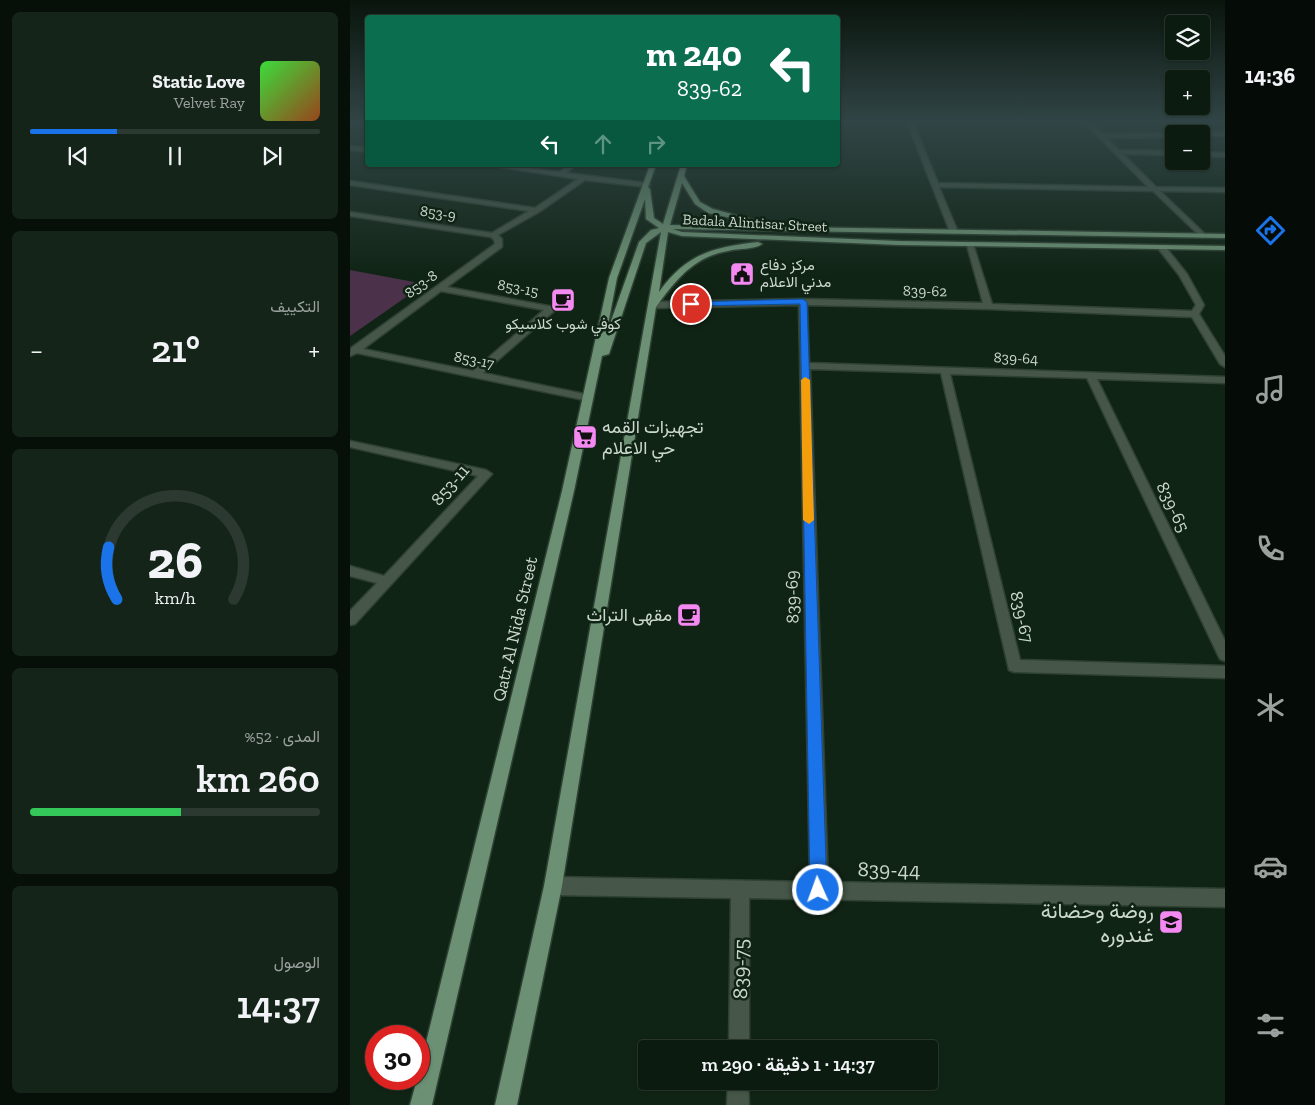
<!DOCTYPE html>
<html lang="ar">
<head>
<meta charset="utf-8">
<style>
	body { margin:0; font-family:"Zilla Slab",Vazirmatn,serif; background:#152419; color:#f1f3f6; direction:rtl; height:100vh; display:flex; flex-direction:column; font-size:19px; white-space:nowrap }
	* { box-sizing:border-box; margin:0 }
	p { font-size:16px; color:#9aa19f }
	.icon { flex:none; width:28px; height:28px; fill:none; stroke:currentColor; stroke-width:2; stroke-linecap:round; stroke-linejoin:round }
	.map { position:relative; flex:1; overflow:hidden; direction:ltr }
	.side { display:flex; flex-direction:column; gap:12px; padding:12px; background:#070f09; width:350px }
	.side>* { flex:none }
	.top-card { position:absolute; left:15px; top:15px; width:475px; height:152px; border-radius:5px; box-shadow:0 1px 4px #0004,0 0 0 1px #2c3930; direction:rtl; background:#0b6e4f; color:#fff; overflow:hidden }
	.tools { position:absolute; left:815px; top:15px; display:grid; gap:10px }
	.tools a { display:grid; place-items:center; width:45px; height:45px; border-radius:5px; background:#0c1b10; box-shadow:0 1px 4px #0004,0 0 0 1px #2c3930; font-size:25px }
	.speed { position:absolute; left:15px; top:1025px; display:flex; gap:10px; font-size:25px; font-weight:700; text-align:center }
	.speed>* { display:grid; place-content:center; width:65px; height:65px; border-radius:50%; background:#0c1b10; box-shadow:0 1px 4px #0004,0 0 0 1px #2c3930; line-height:1 }
	.speed .limit { border:8px solid #d22; background:#fff; color:#111 }
	.pin { position:absolute; display:grid; place-items:center; width:42px; height:42px; color:#fff; margin:-21px; border:2px solid #fff; border-radius:50%; box-shadow:0 1px 5px #0007 }
	.me { position:absolute; width:55px; margin:-28px; rotate:358deg; stroke-linejoin:round; filter:drop-shadow(0 0 4px #0008) }
	.turn { display:flex; align-items:center; gap:18px; height:105px; padding:0 15px; font-size:22px }
	.turn .icon { width:65px; height:65px; stroke-width:2.5 }
	.turn b { display:block; font-size:35px; line-height:42px }
	.lanes { display:flex; align-items:center; height:48px; padding:0 15px; background:#0003; justify-content:center; gap:25px; direction:ltr }
	.lanes .off { opacity:.35 }
	.big { font-size:38px; font-weight:600; line-height:1.1 }
	.side .tile { flex:1; display:flex; flex-direction:column; justify-content:center; gap:8px; min-width:0; padding:0 18px; border-radius:8px; background:#152419 }
	.side .dial { align-items:center; gap:0 }
	.dial svg { height:130px; overflow:visible; fill:none; stroke:#2c3930; stroke-width:7; stroke-linecap:round; text-anchor:middle }
	.dial text { fill:#f1f3f6; stroke:none }
	.song { display:flex; align-items:center; gap:15px }
	.cover { width:60px; height:60px; border-radius:8px; background:linear-gradient(135deg,hsl(120 70% 55%),hsl(20 70% 35%)) }
	.played { height:5px; border-radius:2px; background:linear-gradient(90deg,#1a73e8 30%,#2c3930 30%) }
	.keys { display:flex; justify-content:space-around; direction:ltr }
	.heat { display:flex; justify-content:space-between; align-items:center; font-size:28px; direction:ltr }
	.charge { height:8px; border-radius:4px; background:linear-gradient(90deg,#34c759 52%,#2c3930 0) }
	.trip { position:absolute; left:288px; top:1040px; width:300px; height:50px; border-radius:5px; background:#0c1b10; box-shadow:0 1px 4px #0004,0 0 0 1px #2c3930; font-weight:600; line-height:50px; text-align:center; direction:rtl }
	main { display:flex; flex:1; min-height:0 }
	.tabs { display:flex; flex-direction:column; width:90px; justify-content:space-around; align-items:center; background:#050b06; color:#9aa19f }
	.tabs .icon { width:35px; height:35px }
	.tabs .active { color:#1a73e8 }
	.tabs b { font-size:22px; color:#f1f3f6 }
	.map>svg:first-child { display:block }
</style>
</head>
<body>
<main>
<nav class="tabs">
<b>14:36</b>
<svg class="icon active" aria-label="directions" viewBox="0 0 24 24"><path d="M12 3l9 9-9 9-9-9zM9 14v-3h6M13 9l2 2-2 2"/></svg>
<svg class="icon" aria-label="music" viewBox="0 0 24 24"><path d="M9 18V5l10-2v13"/><circle cx="6" cy="18" r="3"/><circle cx="16" cy="16" r="3"/></svg>
<svg class="icon" aria-label="phone" viewBox="0 0 24 24"><path d="M5 4h4l2 5-3 2q2 4 5 5l2-3 5 2v4C11 20 4 13 5 4z"/></svg>
<svg class="icon" aria-label="climate" viewBox="0 0 24 24"><path d="M12 3v18M4 7l16 10M4 17L20 7"/></svg>
<svg class="icon" aria-label="car" viewBox="0 0 24 24"><path d="M5 17H2v-5l4-1 3-4h7l3 4 3 1v5h-3M9 17h6M6 11h13"/><circle cx="7" cy="17" r="2"/><circle cx="17" cy="17" r="2"/></svg>
<svg class="icon" aria-label="filters" viewBox="0 0 24 24"><path d="M4 7h16M4 17h16"/><circle cx="9" cy="7" r="2"/><circle cx="15" cy="17" r="2"/></svg>
</nav>
<div class="map">
<svg width="875" height="1105" viewBox="0 0 875 1105">
	<rect width="100%" height="100%" fill="#102415"/>
	<!-- green -->
	<path fill="#4b324a" d="M0,270L75,284L0,336Z"/>
	<g fill="none" stroke-linecap="round" stroke-linejoin="round">
		<defs>
			<g id="minor">
				<path d="M0,122H6L0,125Z"/>
				<path d="M557,122H563L588,183L798,187L734,122H740L753,134L824,133L826,134H824V137L756,138L769,150L824,151V155L773,154L806,187L875,188V192L810,191L855,234L856,236L852,238L803,191L589,187L608,232L604,234L600,232Z"/>
				<path d="M851,132H875V136H851V134H848Z"/>
				<path d="M0,146L18,148V152L0,150Z"/>
				<path d="M851,152L875,153V157L851,156Z"/>
				<path d="M136,165H154L209,172L219,165H226L216,173L297,183L300,185L297,187L235,180L189,212L148,235L152,239V247L97,287L204,307V311L133,373L239,395L243,396V400L239,401L7,353L0,356L1,348L145,244L144,240L141,237L0,216V212L142,233L179,211L0,185V181L185,208L228,179ZM91,291L194,310L123,371L13,349Z"/>
				<path d="M616,242L623,244L642,304L842,311L846,305L829,275L807,247L814,245L837,274L854,305L849,314L875,356V367L870,364L842,317L638,309L457,305L459,363L875,377V383L747,379L875,641V661L870,659L868,655L737,378L600,374L670,660L875,666V678L664,672L659,670L591,373L460,369L478,882L875,889V907L399,898V1049H379L381,898L203,895L197,892L194,886L197,880L203,877L460,882L449,305L303,308L299,305L303,302L453,299L633,303Z"/>
				<path d="M0,441L136,470L142,474L5,624L0,625V611L27,583L0,576V566L34,576L128,476L0,447Z"/>
				<path d="M378,1081H398L399,1105H377Z"/>
			</g>
			<path id="major" d="M300,165H306L298,187L300,189L304,218L313,224L331,165H337L334,176L350,202L363,209L408,221L404,223L358,213L345,204L332,183L320,225L875,234V238L323,229L332,232L549,241L875,246V250L549,245L332,236L318,232L309,292C336,254 363,247 408,242L412,244C404,250 388,248 378,251C343,257 326,280 306,307L212,886L167,1105H145L194,886L311,232L296,243L259,354L252,356L224,491L82,1105H60L67,1079H69V1071L212,491L259,278ZM295,199L296,219L309,228L301,230L289,242L256,335L267,278Z"/>
		</defs>
		<!-- minor casing -->
		<use href="#minor" stroke="#2e4133" stroke-width="3"/>
		<!-- major casing -->
		<use href="#major" stroke="#2e4133" stroke-width="3"/>
		<!-- minor -->
		<use href="#minor" fill="#465749" fill-rule="evenodd"/>
		<!-- major -->
		<use href="#major" fill="#6b9073" fill-rule="evenodd"/>
	</g>
	<!-- sky -->
	<linearGradient id="sky" x2="0" y2="1"><stop stop-color="#09140c"/><stop offset="0.44" stop-color="#314546"/><stop offset="1" stop-color="#314546" stop-opacity="0"/></linearGradient>
	<rect width="875" height="276" fill="url(#sky)"/>
	<!-- route -->
	<path fill="#1a73e8" stroke="#114b97" d="M453,299L457,302L477,890L474,896L468,898L463,896L460,890L450,304L341,306L337,304L341,302Z"/>
	<!-- slow -->
	<path fill="#f59e0b" d="M455,377L460,380L464,520L459,524L453,520L451,380Z"/>
	<!-- icons -->
	<defs>
		<symbol id="civic-square" viewBox="-11 -11 22 22"><rect x="-9" y="-9" width="18" height="18" rx="4" fill="#f389f1" stroke="#102415"/><path d="M-.6-6.5H3V-4.5H.6V-3L4-1V1h2V6H-6V1h2V-1L-.6-3ZM-1.2 2.5V6h2.4V2.5Z" fill="#111"/></symbol>
		<symbol id="cafe-square" viewBox="-11 -11 22 22"><rect x="-9" y="-9" width="18" height="18" rx="4" fill="#f389f1" stroke="#102415"/><path d="M-5.5-4.5H6V0H3Q3 3.5 0 3.5H-2.5Q-5.5 3.5-5.5 0ZM3-3.2v2h1.7v-2ZM-6 4.5H4V6H-6Z" fill="#111"/></symbol>
		<symbol id="supermarket-square" viewBox="-11 -11 22 22"><rect x="-9" y="-9" width="18" height="18" rx="4" fill="#f389f1" stroke="#102415"/><path d="M-6-5.5h2.5l.6 2H6L4.5 2H-2.5L-4.4-4H-6ZM-1.5 3.2a1.3 1.3 0 1 0 .1 0ZM3 3.2a1.3 1.3 0 1 0 .1 0Z" fill="#111"/></symbol>
		<symbol id="school-square" viewBox="-11 -11 22 22"><rect x="-9" y="-9" width="18" height="18" rx="4" fill="#f389f1" stroke="#102415"/><path d="M0-5L7-2L0 1L-7-2ZM-4 1L0 2.5L4 1V4Q0 6-4 4Z" fill="#111"/></symbol>
	</defs>
	<g fill-rule="evenodd">
		<use href="#civic-square" x="378" y="260" width="28" height="28"/>
		<use href="#cafe-square" x="199" y="286" width="28" height="28"/>
		<use href="#supermarket-square" x="221" y="423" width="28" height="28"/>
		<use href="#cafe-square" x="325" y="601" width="28" height="28"/>
		<use href="#school-square" x="807" y="908" width="28" height="28"/>
	</g>
	<g text-anchor="middle" dominant-baseline="central" stroke-width="5" stroke-linejoin="round" paint-order="stroke">
		<!-- far-street labels -->
		<g font-size="15" fill="#cbd8ce" stroke="#102415">
			<text transform="translate(88 213) rotate(8)">853-9</text>
			<text transform="translate(405 223) rotate(3)">Badala Alintisar Street</text>
			<text transform="translate(71 284) rotate(-36)">853-8</text>
			<text transform="translate(168 288) rotate(10)">853-15</text>
			<text transform="translate(575 291) rotate(1)">839-62</text>
			<text transform="translate(666 358) rotate(2)">839-64</text>
			<text transform="translate(124 360) rotate(11)">853-17</text>
		</g>
		<!-- far-poi labels -->
		<g font-size="15" fill="#cbd8ce" stroke="#102415" text-anchor="start">
			<text x="410" y="265">مركز دفاع<tspan x="410" dy="17">مدني الاعلام</tspan></text>
			<text x="213" y="324" text-anchor="middle">كوفي شوب كلاسيكو</text>
		</g>
		<!-- poi labels -->
		<g font-size="18" fill="#cbd8ce" stroke="#102415" text-anchor="start">
			<text x="252" y="427">تجهيزات القمه<tspan x="252" dy="21">حي الاعلام</tspan></text>
			<text x="322" y="615" text-anchor="end">مقهى التراث</text>
		</g>
		<!-- street labels -->
		<g font-size="18" fill="#cbd8ce" stroke="#102415">
			<text transform="translate(100 485) rotate(-49)">853-11</text>
			<text transform="translate(823 507) rotate(64)">839-65</text>
			<text transform="translate(442 597) rotate(-91)">839-69</text>
			<text transform="translate(672 617) rotate(77)">839-67</text>
			<text transform="translate(165 629) rotate(-77)">Qatr Al Nida Street</text>
		</g>
		<!-- near-street labels -->
		<g font-size="21" fill="#cbd8ce" stroke="#102415">
			<text transform="translate(539 869) rotate(1)">839-44</text>
			<text transform="translate(390 969) rotate(-89)">839-75</text>
		</g>
		<!-- near-poi labels -->
		<g font-size="21" fill="#cbd8ce" stroke="#102415" text-anchor="end">
			<text x="804" y="910">روضة وحضانة<tspan x="804" dy="24">غندوره</tspan></text>
		</g>
	</g>
</svg>
<div class="tools">
<a><svg class="icon" aria-label="layers" viewBox="0 0 24 24"><path d="M12 4l9 5-9 5-9-5zM3 14l9 5 9-5"/></svg></a>
<a>+</a>
<a>−</a>
</div>
<div class="speed"><div class="limit">30</div></div>
<div class="pin" style="left:341px;top:304px;background:#d93025"><svg class="icon" aria-label="arrive" viewBox="0 0 24 24"><path d="M6 21V4h12l-3 4 3 4H6"/></svg></div>
<svg class="me" style="left:468px;top:890px" viewBox="-20 -20 40 40"><circle r="17" fill="#1a73e8" stroke="#fff" stroke-width="3"/><path d="M0-11L8 9 0 5-8 9z" fill="#fff"/></svg>
<div class="trip">14:37 · 1 دقيقة · 290 m</div>
<div class="top-card">
<div class="turn"><svg class="icon" aria-label="left" viewBox="0 0 24 24"><path d="M17 20v-9H6M10 6l-5 5 5 5"/></svg><div><b>240 m</b>839-62</div></div>
<div class="lanes"><svg class="icon" aria-label="left" viewBox="0 0 24 24"><path d="M17 20v-9H6M10 6l-5 5 5 5"/></svg><svg class="icon off" aria-label="ahead" viewBox="0 0 24 24"><path d="M12 20V5M6 11l6-6 6 6"/></svg><svg class="icon off" aria-label="right" viewBox="0 0 24 24"><path d="M7 20v-9h11M14 6l5 5-5 5"/></svg></div>
</div>
</div>
<section class="side">
<div class="tile">
<div class="song"><i class="cover"></i><div><b>Static Love</b><p>Velvet Ray</p></div></div>
<div class="played"></div>
<div class="keys"><svg class="icon" aria-label="previous" viewBox="0 0 24 24"><path d="M18 5L8 12l10 7zM5 5v14"/></svg><svg class="icon" aria-label="pause" viewBox="0 0 24 24"><path d="M8 5v14M16 5v14"/></svg><svg class="icon" aria-label="next" viewBox="0 0 24 24"><path d="M6 5l10 7-10 7zM19 5v14"/></svg></div>
</div>
<div class="tile"><p>التكييف</p>
<div class="heat"><a>−</a><b class="big">21°</b><a>+</a></div>
</div>
<div class="tile dial"><svg viewBox="0 0 100 80">
<path d="M14 69A42 42 0 1 1 86 69"/>
<path d="M14 69A42 42 0 0 1 9 37" stroke="#1a73e8"/>
<text x="50" y="56" font-size="32" font-weight="700">26</text>
<text x="50" y="72" font-size="11">km/h</text>
</svg></div>
<div class="tile"><p>المدى · 52%</p><b class="big">260 km</b><div class="charge"></div></div>
<div class="tile"><p>الوصول</p><b class="big">14:37</b></div>
</section>
</main>
</body>
</html>
